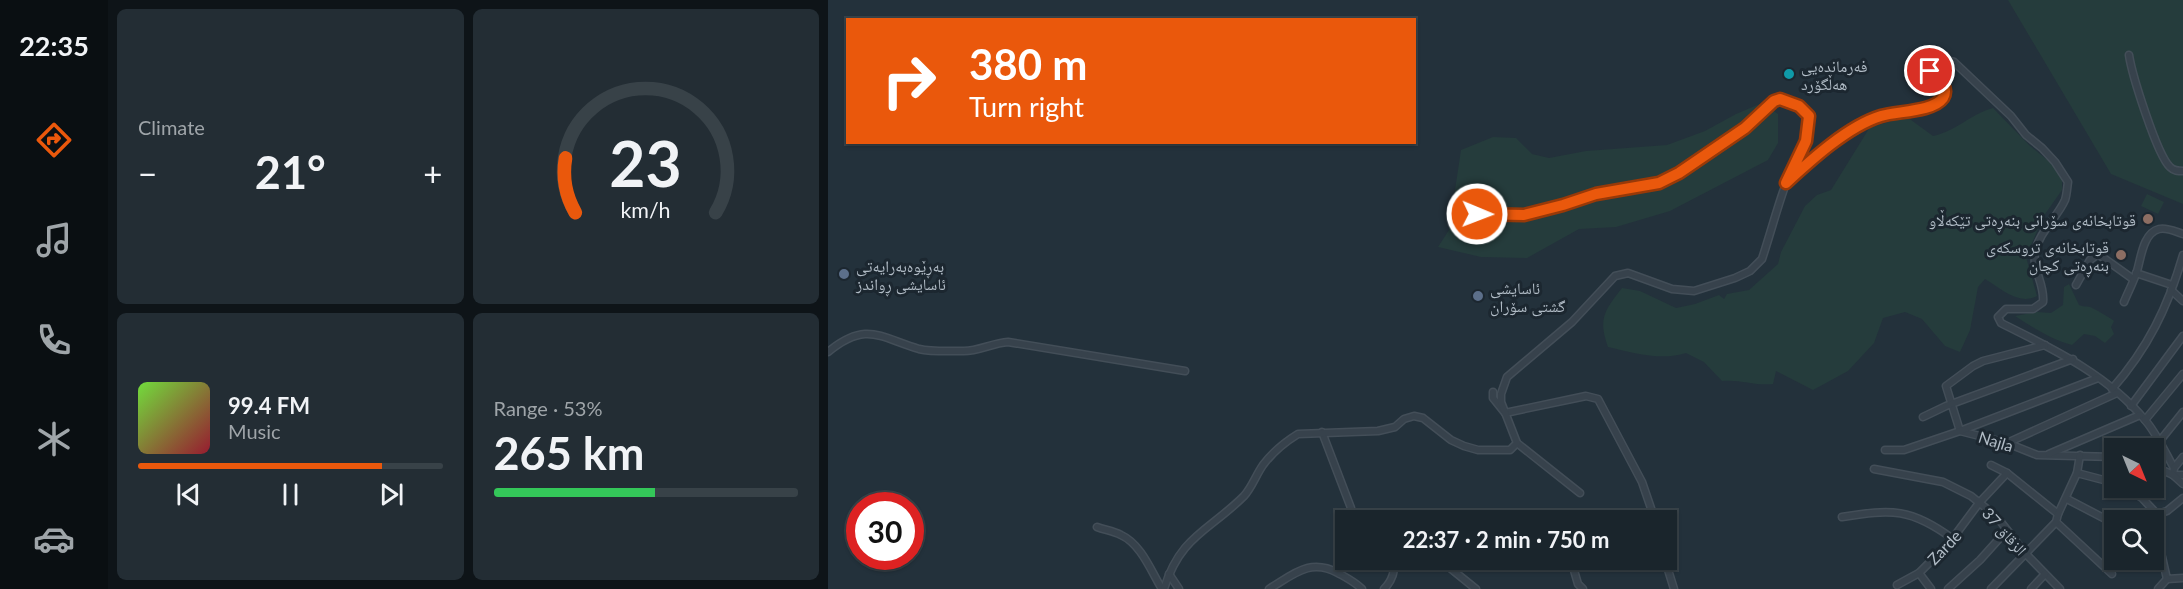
<!DOCTYPE html>
<html lang="en">
<head>
<meta charset="utf-8">
<style>
	body { margin:0; font-family:Lato,"Noto Naskh Arabic",sans-serif; background:#232d34; color:#f1f3f6; height:100vh; display:flex; flex-direction:column; font-size:22px; white-space:nowrap }
	* { box-sizing:border-box; margin:0 }
	p { font-size:20px; color:#9fa5a9 }
	.icon { flex:none; width:33px; height:33px; fill:none; stroke:currentColor; stroke-width:2; stroke-linecap:round; stroke-linejoin:round }
	.map { position:relative; flex:1; overflow:hidden }
	.panel { display:flex; flex-direction:column; gap:9px; padding:9px; background:#0e1418; width:720px }
	.panel>* { flex:none }
	.top-card { position:absolute; left:18px; top:18px; width:570px; height:126px; border-radius:0px; box-shadow:0 2px 4px #0004,0 0 0 2px #384248; background:#ea580c; color:#fff; overflow:hidden }
	.needle { width:39px; rotate:137deg }
	.buttons { position:absolute; left:1276px; top:438px; display:grid; gap:12px }
	.buttons a { display:grid; place-items:center; width:60px; height:60px; border-radius:0px; background:#1a252c; box-shadow:0 2px 4px #0004,0 0 0 2px #384248; font-size:30px }
	.speed { position:absolute; left:18px; top:492px; display:flex; gap:12px; font-size:30px; font-weight:700; text-align:center }
	.speed>* { display:grid; place-content:center; width:78px; height:78px; border-radius:50%; background:#1a252c; box-shadow:0 2px 4px #0004,0 0 0 2px #384248; line-height:1 }
	.speed .limit { border:9px solid #d22; background:#fff; color:#111 }
	.pin { position:absolute; display:grid; place-items:center; width:51px; height:51px; color:#fff; margin:-26px; border:3px solid #fff; border-radius:50%; box-shadow:0 2px 6px #0007 }
	.me { position:absolute; width:66px; margin:-33px; rotate:91deg; stroke-linejoin:round; filter:drop-shadow(0 0 4px #0008) }
	.turn { display:flex; align-items:center; gap:21px; height:126px; padding:0 24px; font-size:27px }
	.turn .icon { width:78px; height:78px; stroke-width:2.5 }
	.turn b { display:block; font-size:42px; line-height:51px }
	.big { font-size:45px; font-weight:700; line-height:1.1 }
	.panel .widget { flex:1; display:flex; flex-direction:column; justify-content:center; gap:9px; min-width:0; padding:0 21px; border-radius:9px; background:#232d34 }
	.panel .dial { align-items:center; gap:0 }
	.dial svg { height:156px; overflow:visible; fill:none; stroke:#384248; stroke-width:7; stroke-linecap:round; text-anchor:middle }
	.dial text { fill:#f1f3f6; stroke:none }
	.song { display:flex; align-items:center; gap:18px }
	.cover { width:72px; height:72px; border-radius:9px; background:linear-gradient(135deg,hsl(100 70% 55%),hsl(350 70% 35%)) }
	.played { height:6px; border-radius:3px; background:linear-gradient(90deg,#ea580c 80%,#384248 80%) }
	.keys { display:flex; justify-content:space-around; direction:ltr }
	.heat { display:flex; justify-content:space-between; align-items:center; font-size:33px; direction:ltr }
	.charge { height:9px; border-radius:4px; background:linear-gradient(90deg,#34c759 53%,#384248 0) }
	.panel .tiles { flex:1; display:grid; gap:9px; grid-template-columns:repeat(2,1fr) }
	.trip { position:absolute; left:507px; top:510px; width:342px; height:60px; border-radius:0px; background:#1a252c; box-shadow:0 2px 4px #0004,0 0 0 2px #384248; font-weight:700; line-height:60px; text-align:center }
	main { display:flex; flex:1; min-height:0 }
	.menu { display:flex; flex-direction:column; width:108px; justify-content:space-around; align-items:center; background:#0a0f12; color:#9fa5a9 }
	.menu .icon { width:42px; height:42px }
	.menu .on { color:#ea580c }
	.menu b { font-size:27px; color:#f1f3f6 }
	.map>svg:first-child { display:block }
</style>
</head>
<body>
<main>
<nav class="menu">
<b>22:35</b>
<svg class="icon on" aria-label="directions" viewBox="0 0 24 24"><path d="M12 3l9 9-9 9-9-9zM9 14v-3h6M13 9l2 2-2 2"/></svg>
<svg class="icon" aria-label="music" viewBox="0 0 24 24"><path d="M9 18V5l10-2v13"/><circle cx="6" cy="18" r="3"/><circle cx="16" cy="16" r="3"/></svg>
<svg class="icon" aria-label="phone" viewBox="0 0 24 24"><path d="M5 4h4l2 5-3 2q2 4 5 5l2-3 5 2v4C11 20 4 13 5 4z"/></svg>
<svg class="icon" aria-label="climate" viewBox="0 0 24 24"><path d="M12 3v18M4 7l16 10M4 17L20 7"/></svg>
<svg class="icon" aria-label="car" viewBox="0 0 24 24"><path d="M5 17H2v-5l4-1 3-4h7l3 4 3 1v5h-3M9 17h6M6 11h13"/><circle cx="7" cy="17" r="2"/><circle cx="17" cy="17" r="2"/></svg>
</nav>
<section class="panel">
<div class="tiles">
<div class="widget"><p>Climate</p>
<div class="heat"><a>−</a><b class="big">21°</b><a>+</a></div>
</div>
<div class="widget dial"><svg viewBox="0 0 100 80">
<path d="M14 69A42 42 0 1 1 86 69"/>
<path d="M14 69A42 42 0 0 1 9 41" stroke="#ea580c"/>
<text x="50" y="56" font-size="32" font-weight="700">23</text>
<text x="50" y="72" font-size="11">km/h</text>
</svg></div>
<div class="widget">
<div class="song"><i class="cover"></i><div><b>99.4 FM</b><p>Music</p></div></div>
<div class="played"></div>
<div class="keys"><svg class="icon" aria-label="previous" viewBox="0 0 24 24"><path d="M18 5L8 12l10 7zM5 5v14"/></svg><svg class="icon" aria-label="pause" viewBox="0 0 24 24"><path d="M8 5v14M16 5v14"/></svg><svg class="icon" aria-label="next" viewBox="0 0 24 24"><path d="M6 5l10 7-10 7zM19 5v14"/></svg></div>
</div>
<div class="widget"><p>Range · 53%</p><b class="big">265 km</b><div class="charge"></div></div>
</div>
</section>
<div class="map">
<svg width="1355" height="589" viewBox="0 0 1355 589">
	<rect width="100%" height="100%" fill="#23313b"/>
	<!-- green -->
	<g fill="#253c3c">
		<path d="M1180,0H1355V204L1283,174Z"/>
		<path d="M934,103L950,114V143L940,160L842,211L788,227L751,229L699,258L653,257L610,247L621,230L633,150L665,137L688,138L704,154L721,158L758,151L839,145L877,131L908,114Z"/>
		<path d="M1165,108L1201,145L1234,172V190L1215,217L1198,257L1209,296C1190,306 1173,288 1157,279L1150,287L1142,330L1132,352L1117,346L1094,319L1077,312L1055,318L1046,343L1020,371L985,390L948,371L945,384C927,386 912,379 894,381L876,362L858,353C834,361 805,353 780,347C770,319 776,311 794,288L812,291L848,308L867,304L891,295L896,299L899,294L921,290L950,264L953,252L977,206L989,195L1003,190L1042,127L1079,117L1105,136C1129,131 1142,114 1165,108Z"/>
		<path d="M1319,194L1336,202L1330,214L1313,206Z"/>
		<path d="M1241,284L1251,305C1255,307 1258,306 1262,307C1265,308 1283,318 1286,321L1283,327L1286,334L1277,343L1267,336L1256,334L1244,345C1224,340 1204,327 1187,316L1209,312L1223,313L1235,305L1236,287Z"/>
	</g>
	<g fill="none" stroke-linecap="round" stroke-linejoin="round">
		<defs>
			<g id="minor">
				<path d="M1301,55C1304,75 1329,155 1342,167C1346,171 1350,171 1355,171"/>
				<path d="M959,182C971,171 982,162 995,152C1014,138 1029,123 1053,116C1069,111 1104,112 1115,98C1124,85 1104,77 1101,67L1109,58L1126,62L1183,116L1198,135L1214,148L1227,162L1240,182C1239,188 1239,194 1237,200C1229,218 1211,232 1207,252C1204,270 1217,284 1215,302L1205,309H1178L1170,317L1173,323C1225,349 1280,375 1317,420C1329,434 1337,452 1346,468"/>
				<path d="M1308,273L1344,285"/>
				<path d="M1248,285L1262,260L1270,254L1305,279"/>
				<path d="M1343,290L1355,301"/>
				<path d="M1296,302C1300,292 1306,281 1309,271C1313,258 1315,233 1331,229C1339,227 1348,232 1355,234"/>
				<path d="M1217,345L1155,361L1145,366L1118,386L1132,431L1179,443L1209,455L1287,457"/>
				<path d="M0,352C38,321 51,337 91,349C104,352 121,351 134,351C149,352 164,343 180,342L357,371"/>
				<path d="M1284,389C1320,348 1340,307 1355,255"/>
				<path d="M665,392V398L677,413L758,396L770,399L814,482L827,520"/>
				<path d="M1303,406L1355,336"/>
				<path d="M1095,417L1118,406L1245,359"/>
				<path d="M1317,420L1355,374"/>
				<path d="M494,432L523,508V520"/>
				<path d="M1331,442L1355,412"/>
				<path d="M689,443L752,493"/>
				<path d="M1179,443L1289,393"/>
				<path d="M1057,450H1076L1132,431L1270,378"/>
				<path d="M1221,454L1312,415"/>
				<path d="M1355,457L1346,468L1345,475H1355"/>
				<path d="M1163,465L1179,473L1230,514"/>
				<path d="M1326,466L1345,475L1355,484"/>
				<path d="M1046,469L1115,482L1143,496L1169,517L1198,554L1232,589"/>
				<path d="M1249,473L1287,483"/>
				<path d="M1298,488L1314,498L1329,514"/>
				<path d="M1239,499L1287,524"/>
				<path d="M661,514L670,520"/>
				<path d="M1014,517C1064,509 1083,508 1125,539"/>
				<path d="M1312,520L1339,511L1355,498"/>
				<path d="M1228,522L1284,574"/>
				<path d="M269,527C277,530 285,531 293,535C313,544 323,571 334,589"/>
				<path d="M1326,546L1334,557L1339,579L1355,578"/>
				<path d="M607,560L622,568L648,589"/>
				<path d="M743,560L750,584L755,589"/>
				<path d="M837,560L846,589"/>
				<path d="M1091,573L1103,589"/>
				<path d="M341,574L351,589"/>
				<path d="M1069,585L1091,573L1122,542L1151,503L1179,473"/>
				<path d="M336,589C352,536 381,531 416,496C424,487 428,475 435,465C444,453 457,442 470,434L550,431L567,427L576,419L586,416L595,418L623,440L636,446L650,450H682L689,443L673,402V394L679,377L744,322L787,276L800,273L844,289L866,291L907,278L922,271L934,259C943,232 950,204 960,178C969,156 982,140 981,116L971,106L952,99L946,101L917,128L851,173L831,183L768,194L735,205L696,215L649,214"/>
				<path d="M441,589C466,574 482,558 510,573C519,578 527,582 534,589"/>
				<path d="M556,589C565,580 566,572 567,560"/>
				<path d="M1120,589L1152,560L1179,530"/>
				<path d="M1163,589L1228,522L1230,514L1249,473L1252,455"/>
				<path d="M1203,589L1217,574"/>
				<path d="M1330,589L1339,579"/>
			</g>
		</defs>
		<!-- minor casing -->
		<use href="#minor" stroke="#434e58" stroke-width="9"/>
		<!-- minor -->
		<use href="#minor" stroke="#37424c" stroke-width="6"/>
	</g>
	<g fill="none" stroke-linecap="round" stroke-linejoin="round">
		<defs>
			<path id="route" d="M649,214L696,215L735,205L768,194L831,183L851,173L917,128L946,101L952,99L971,106L981,116L978,141L958,183C983,160 1020,126 1053,116C1069,111 1105,112 1115,98C1122,86 1109,78 1102,71"/>
		</defs>
		<!-- route casing -->
		<use href="#route" stroke="#983908" stroke-width="15"/>
		<!-- route -->
		<use href="#route" stroke="#ea580c" stroke-width="10"/>
	</g>
	<!-- markers -->
	<circle fill="#0f9aa8" stroke="#1c2730" stroke-width="2" cx="961" cy="74" r="6"/>
	<g fill="#8d6e63" stroke="#1c2730" stroke-width="2">
		<circle cx="1320" cy="219" r="6"/>
		<circle cx="1293" cy="255" r="6"/>
	</g>
	<g fill="#5c6f8a" stroke="#1c2730" stroke-width="2">
		<circle cx="16" cy="274" r="6"/>
		<circle cx="650" cy="296" r="6"/>
	</g>
	<g text-anchor="middle" dominant-baseline="central" stroke-width="6" stroke-linejoin="round" paint-order="stroke">
		<!-- poi labels -->
		<g font-size="16" fill="#b2bdc7" stroke="#1c2730" text-anchor="start">
			<text x="973" y="65">فەرماندەیی<tspan x="973" dy="18">هەڵگۆرد</tspan></text>
			<text x="1308" y="219" text-anchor="end">قوتابخانەی سۆرانی بنەڕەتی تێکەڵاو</text>
			<text x="1281" y="246" text-anchor="end">قوتابخانەی تروسکەی<tspan x="1281" dy="18">بنەڕەتی کچان</tspan></text>
			<text x="28" y="265">بەڕێوەبەرایەتی<tspan x="28" dy="18">ئاسایشی ڕواندز</tspan></text>
			<text x="662" y="287">ئاسایشی<tspan x="662" dy="18">گشتی سۆران</tspan></text>
		</g>
		<!-- street labels -->
		<g font-size="16" fill="#b2bdc7" stroke="#1c2730">
			<text transform="translate(1168 441) rotate(17)">Najla</text>
			<text transform="translate(1177 531) rotate(48)">الزقاق 37</text>
			<text transform="translate(1116 547) rotate(-46)">Zarde</text>
		</g>
	</g>
</svg>
<div class="buttons">
<a><svg class="needle" viewBox="-14 -14 28 28"><path d="M0-13l5 13h-10z" fill="#e53935"/><path d="M0 13l5-13h-10z" fill="#9fa5a9"/></svg></a>
<a><svg class="icon" aria-label="search" viewBox="0 0 24 24"><circle cx="10" cy="10" r="6"/><path d="M15 15l6 6"/></svg></a>
</div>
<div class="speed"><div class="limit">30</div></div>
<div class="pin" style="left:1102px;top:71px;background:#d93025"><svg class="icon" aria-label="arrive" viewBox="0 0 24 24"><path d="M6 21V4h12l-3 4 3 4H6"/></svg></div>
<svg class="me" style="left:649px;top:214px" viewBox="-20 -20 40 40"><circle r="17" fill="#ea580c" stroke="#fff" stroke-width="3"/><path d="M0-11L8 9 0 5-8 9z" fill="#fff"/></svg>
<div class="trip">22:37 · 2 min · 750 m</div>
<div class="top-card">
<div class="turn"><svg class="icon" aria-label="right" viewBox="0 0 24 24"><path d="M7 20v-9h11M14 6l5 5-5 5"/></svg><div><b>380 m</b>Turn right</div></div>
</div>
</div>
</main>
</body>
</html>
